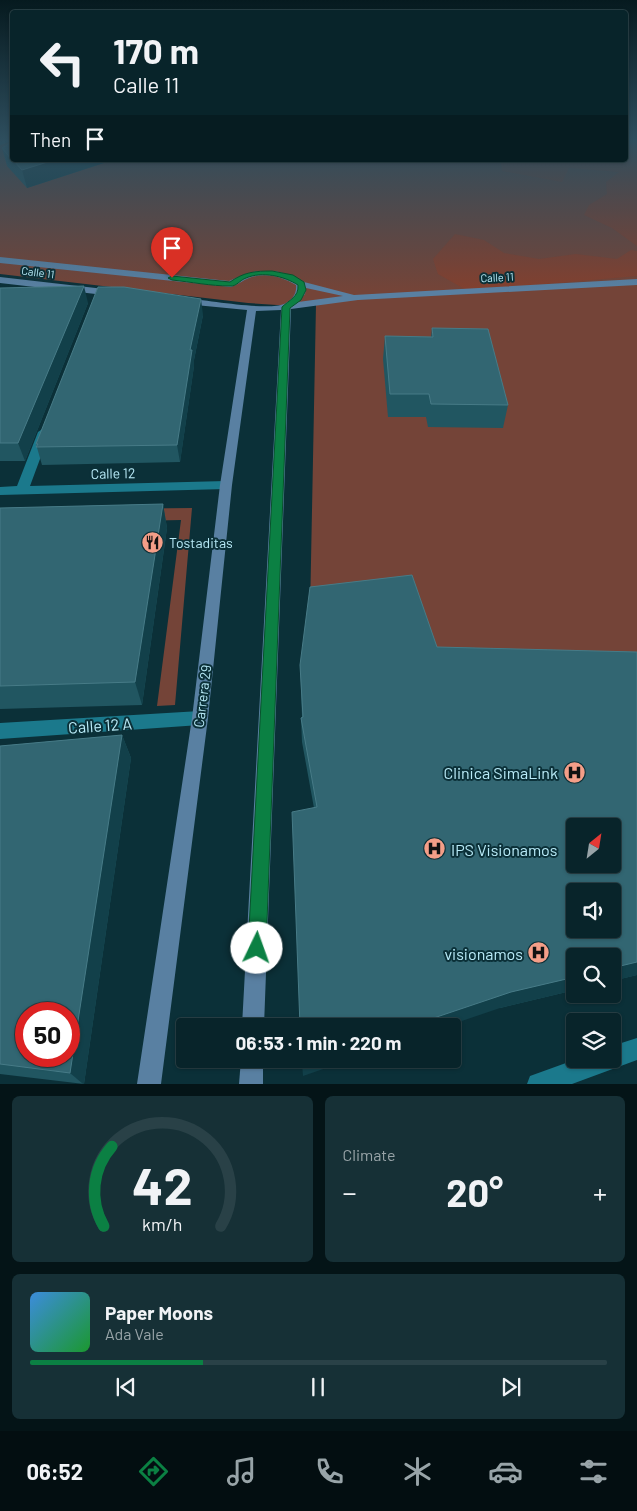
<!DOCTYPE html>
<html lang="en">
<head>
<meta charset="utf-8">
<style>
	body { margin:0; font-family:Barlow,sans-serif; background:#163036; color:#f1f3f6; height:100vh; display:flex; flex-direction:column; font-size:19px; white-space:nowrap }
	* { box-sizing:border-box; margin:0 }
	p { font-size:16px; color:#98a4a8 }
	.icon { flex:none; width:28px; height:28px; fill:none; stroke:currentColor; stroke-width:2; stroke-linecap:round; stroke-linejoin:round }
	.map { position:relative; height:1084px; overflow:hidden }
	.drawer { display:flex; flex-direction:column; gap:12px; padding:12px; background:#041417; flex:1 }
	.drawer>* { flex:none }
	.top-card { position:absolute; left:10px; top:10px; width:618px; height:152px; border-radius:5px; box-shadow:0 1px 4px #0004,0 0 0 1px #294147; background:#08242a; color:#f1f3f6; overflow:hidden }
	.needle { width:32px; rotate:30deg }
	.tools { position:absolute; left:566px; top:818px; display:grid; gap:10px }
	.tools a { display:grid; place-items:center; width:55px; height:55px; border-radius:5px; background:#08242a; box-shadow:0 1px 4px #0004,0 0 0 1px #294147; font-size:25px }
	.speed { position:absolute; left:15px; top:1002px; display:flex; gap:10px; font-size:25px; font-weight:700; text-align:center }
	.speed>* { display:grid; place-content:center; width:65px; height:65px; border-radius:50%; background:#08242a; box-shadow:0 1px 4px #0004,0 0 0 1px #294147; line-height:1 }
	.speed .limit { border:8px solid #d22; background:#fff; color:#111 }
	.pin { position:absolute; display:grid; place-items:center; width:42px; height:42px; color:#fff; margin:-51px -21px; border-radius:50% 50% 50% 0; rotate:-45deg; box-shadow:0 0 5px #0007 }
	.pin .icon { rotate:45deg }
	.me { position:absolute; width:55px; margin:-28px; rotate:3deg; stroke-linejoin:round; filter:drop-shadow(0 0 4px #0008) }
	.turn { display:flex; align-items:center; gap:18px; height:105px; padding:0 20px; font-size:22px }
	.turn .icon { width:65px; height:65px; stroke-width:2.5 }
	.turn b { display:block; font-size:35px; line-height:42px }
	.then { display:flex; align-items:center; height:48px; padding:0 20px; background:#0003; gap:10px; font-size:19px }
	.big { font-size:38px; font-weight:700; line-height:1.1 }
	.drawer .tile { flex:1; display:flex; flex-direction:column; justify-content:center; gap:8px; min-width:0; padding:0 18px; border-radius:8px; background:#163036 }
	.drawer .dial { align-items:center; gap:0 }
	.dial svg { height:130px; overflow:visible; fill:none; stroke:#294147; stroke-width:7; stroke-linecap:round; text-anchor:middle }
	.dial text { fill:#f1f3f6; stroke:none }
	.song { display:flex; align-items:center; gap:15px }
	.cover { width:60px; height:60px; border-radius:8px; background:linear-gradient(135deg,hsl(210 70% 55%),hsl(130 70% 35%)) }
	.played { height:5px; border-radius:2px; background:linear-gradient(90deg,#0b8043 30%,#294147 30%) }
	.keys { display:flex; justify-content:space-around; direction:ltr }
	.heat { display:flex; justify-content:space-between; align-items:center; font-size:28px; direction:ltr }
	.drawer .tiles { flex:1; display:grid; gap:12px; grid-template-columns:1fr 1fr }
	.tile:last-child { grid-column:span 2 }
	.trip { position:absolute; left:176px; top:1018px; width:285px; height:50px; border-radius:5px; background:#08242a; box-shadow:0 1px 4px #0004,0 0 0 1px #294147; font-weight:700; line-height:50px; text-align:center }
	.tabs { display:flex; height:80px; justify-content:space-around; align-items:center; background:#030e11; color:#98a4a8 }
	.tabs .icon { width:35px; height:35px }
	.tabs .selected { color:#0b8043 }
	.tabs b { font-size:22px; color:#f1f3f6 }
	.map>svg:first-child { display:block }
</style>
</head>
<body>
<div class="map">
<svg width="637" height="1084" viewBox="0 0 637 1084">
	<rect width="100%" height="100%" fill="#0b3038"/>
	<!-- green -->
	<g fill="#744438">
		<path d="M0,139H12V160H625V139H637V701L431,673L310,613L316,304L292,306L248,303L0,274Z"/>
		<path d="M192,508L175,705L157,706L181,520L0,524V510Z"/>
	</g>
	<!-- forest -->
	<g fill="#82402f">
		<path d="M625,139H637V246L612,228L584,215L589,205L607,194L606,182L619,172L569,168L562,182L502,171L501,163L508,160H625Z"/>
		<path d="M455,234L484,240L504,253L539,259L576,254L617,259L631,250L637,251V276L468,291L438,274L433,259Z"/>
	</g>
	<g fill="none" stroke-linecap="round" stroke-linejoin="round">
		<!-- service -->
		<path fill="#1b798c" fill-rule="evenodd" d="M6,139H12V141L0,145V141Z"/>
		<!-- minor -->
		<g fill="#1b798c" fill-rule="evenodd">
			<path d="M44,428L50,432L30,486L226,481L232,485L226,489L0,495V487L17,486L38,432Z"/>
			<path d="M200,711L206,713L208,718L206,723L200,725L0,739V723Z"/>
			<path d="M637,1038V1060L572,1084H527L530,1076L577,1059H612V1046Z"/>
		</g>
		<!-- secondary -->
		<g fill="#5980a2" fill-rule="evenodd">
			<path d="M0,257L229,281L245,274L257,271H275L287,274L304,282L354,295L637,279V285L358,300L291,309L264,1026H242L281,310L256,311L232,485L208,718L161,1084H137L192,718L220,485L247,310L185,304L180,301L185,298C206,300 268,311 284,304C292,300 297,294 296,285C282,277 266,272 249,278C243,280 238,285 231,287L0,263ZM306,288L343,296L298,302L305,294Z"/>
			<path d="M0,277L113,290L118,293L113,296L0,283Z"/>
			<path d="M241,1059H263V1084H239Z"/>
		</g>
	</g>
	<!-- wall -->
	<g fill="#215661">
		<path d="M2,148L113,160L27,188L7,166Z"/>
		<path d="M0,288L88,303L25,461H0Z"/>
		<path d="M203,315L194,360V366L180,462L42,465L36,444Z"/>
		<path d="M432,328L508,405L503,428L428,427L426,417H388L383,359L385,336L431,337Z"/>
		<path d="M163,504L167,528L142,705L0,709V508Z"/>
		<path d="M437,647L637,652V975L612,981V956H575V990L500,1008L314,808L302,742L301,718L302,717L300,665Z"/>
		<path d="M122,735L131,758L84,1084L0,1074V746Z"/>
	</g>
	<!-- shaded-wall -->
	<g fill="#12404a">
		<path d="M54,160H113L27,188L22,170Z"/>
		<path d="M84,286L88,303L25,461L18,443Z"/>
		<path d="M201,299L203,315L194,360V366L180,462L177,445L190,350Z"/>
		<path d="M163,504L167,528L142,705L135,682Z"/>
		<path d="M122,735L131,758L84,1084H83L70,1073Z"/>
		<path d="M637,962V975L612,981V968Z"/>
		<path d="M575,977V990L500,1008L447,1026H410L511,992Z"/>
		<path d="M315,1059H352L303,1076L302,1063Z"/>
	</g>
	<!-- building -->
	<g fill="#326672" stroke="#477b87" fill-rule="evenodd">
		<path d="M12,142V160L2,148Z"/>
		<path d="M13,160H54L22,170Z"/>
		<path d="M84,286L18,443H0V288Z"/>
		<path d="M98,287H124L201,299L190,350H192L177,445L36,447L38,444H36Z"/>
		<path d="M432,328L488,329L508,405L431,404L429,394H390L385,336L433,337Z"/>
		<path d="M163,504L135,682L0,686V508Z"/>
		<path d="M412,575L437,647L637,652V962L612,968V956H575V977L511,992L410,1026H300L292,812L317,807L301,718L303,717L300,665L310,587ZM575,826H612V864H575ZM575,891H612V929H575Z"/>
		<path d="M122,735L70,1073L0,1064V746ZM26,1014H69V1056H26Z"/>
		<path d="M301,1059H315L302,1063Z"/>
	</g>
	<!-- sky -->
	<linearGradient id="sky" x2="0" y2="1"><stop stop-color="#061a1f"/><stop offset="0.48" stop-color="#2e4e5e"/><stop offset="1" stop-color="#2e4e5e" stop-opacity="0"/></linearGradient>
	<rect width="637" height="290" fill="url(#sky)"/>
	<!-- route -->
	<path fill="#0b8043" stroke="#07532c" d="M272,271L293,275L304,282L306,290L301,300L290,308L266,948L263,955L257,957L251,955L248,948L282,307C289,300 299,297 298,285C284,276 262,271 246,278C240,280 236,287 230,286C211,286 191,282 172,280L168,278L172,276L230,282C244,272 255,271 272,271Z"/>
	<!-- icons -->
	<defs>
		<symbol id="restaurant-disc" viewBox="-11 -11 22 22"><circle r="9.5" fill="#f49e88" stroke="#0b3038"/><path d="M-5-6h1v4h1v-4h1v4h1v-4h1v5L-1.5 .5V6h-2V.5L-5-1ZM5-6V6H3V1.5H1.5Q1.5-4 5-6Z" fill="#111"/></symbol>
		<symbol id="hospital-disc" viewBox="-11 -11 22 22"><circle r="9.5" fill="#f49e88" stroke="#0b3038"/><path d="M-5-5h3v3.5h4V-5h3V5h-3V1.5h-4V5h-3Z" fill="#111"/></symbol>
	</defs>
	<g fill-rule="evenodd">
		<use href="#restaurant-disc" x="140" y="530" width="25" height="25"/>
		<use href="#hospital-disc" x="562" y="760" width="25" height="25"/>
		<use href="#hospital-disc" x="422" y="836" width="25" height="25"/>
		<use href="#hospital-disc" x="526" y="940" width="25" height="25"/>
	</g>
	<g text-anchor="middle" dominant-baseline="central" stroke-width="4" stroke-linejoin="round" paint-order="stroke">
		<!-- far-street labels -->
		<g font-size="11" fill="#b9ebf8" stroke="#0b3038">
			<text transform="translate(38 272) rotate(7)">Calle 11</text>
			<text transform="translate(497 277) rotate(-3)">Calle 11</text>
		</g>
		<!-- street labels -->
		<g font-size="14" fill="#b9ebf8" stroke="#0b3038">
			<text transform="translate(113 473) rotate(-1)">Calle 12</text>
			<text transform="translate(202 696) rotate(-83)">Carrera 29</text>
		</g>
		<!-- poi labels -->
		<g font-size="14" fill="#b9ebf8" stroke="#0b3038" text-anchor="start">
			<text x="169" y="542">Tostaditas</text>
		</g>
		<!-- near-street labels -->
		<g font-size="16" fill="#b9ebf8" stroke="#0b3038">
			<text transform="translate(100 725) rotate(-4)">Calle 12 A</text>
		</g>
		<!-- near-poi labels -->
		<g font-size="16" fill="#b9ebf8" stroke="#0b3038" text-anchor="end">
			<text x="558" y="772">Clinica SimaLink</text>
			<text x="451" y="849" text-anchor="start">IPS Visionamos</text>
			<text x="523" y="953">visionamos</text>
		</g>
	</g>
</svg>
<div class="tools">
<a><svg class="needle" viewBox="-14 -14 28 28"><path d="M0-13l5 13h-10z" fill="#e53935"/><path d="M0 13l5-13h-10z" fill="#98a4a8"/></svg></a>
<a><svg class="icon" aria-label="sound" viewBox="0 0 24 24"><path d="M4 9h4l5-4v14l-5-4H4zM17 9q2 3 0 6"/></svg></a>
<a><svg class="icon" aria-label="search" viewBox="0 0 24 24"><circle cx="10" cy="10" r="6"/><path d="M15 15l6 6"/></svg></a>
<a><svg class="icon" aria-label="layers" viewBox="0 0 24 24"><path d="M12 4l9 5-9 5-9-5zM3 14l9 5 9-5"/></svg></a>
</div>
<div class="speed"><div class="limit">50</div></div>
<div class="pin" style="left:172px;top:278px;background:#d93025"><svg class="icon" aria-label="arrive" viewBox="0 0 24 24"><path d="M6 21V4h12l-3 4 3 4H6"/></svg></div>
<svg class="me" style="left:257px;top:948px" viewBox="-20 -20 40 40"><circle r="19" fill="#fff"/><path d="M0-13L10 11 0 6-10 11z" fill="#0b8043"/></svg>
<div class="trip">06:53 · 1 min · 220 m</div>
<div class="top-card">
<div class="turn"><svg class="icon" aria-label="left" viewBox="0 0 24 24"><path d="M17 20v-9H6M10 6l-5 5 5 5"/></svg><div><b>170 m</b>Calle 11</div></div>
<div class="then">Then<svg class="icon" aria-label="arrive" viewBox="0 0 24 24"><path d="M6 21V4h12l-3 4 3 4H6"/></svg></div>
</div>
</div>
<section class="drawer">
<div class="tiles">
<div class="tile dial"><svg viewBox="0 0 100 80">
<path d="M14 69A42 42 0 1 1 86 69"/>
<path d="M14 69A42 42 0 0 1 19 20" stroke="#0b8043"/>
<text x="50" y="56" font-size="32" font-weight="700">42</text>
<text x="50" y="72" font-size="11">km/h</text>
</svg></div>
<div class="tile"><p>Climate</p>
<div class="heat"><a>−</a><b class="big">20°</b><a>+</a></div>
</div>
<div class="tile">
<div class="song"><i class="cover"></i><div><b>Paper Moons</b><p>Ada Vale</p></div></div>
<div class="played"></div>
<div class="keys"><svg class="icon" aria-label="previous" viewBox="0 0 24 24"><path d="M18 5L8 12l10 7zM5 5v14"/></svg><svg class="icon" aria-label="pause" viewBox="0 0 24 24"><path d="M8 5v14M16 5v14"/></svg><svg class="icon" aria-label="next" viewBox="0 0 24 24"><path d="M6 5l10 7-10 7zM19 5v14"/></svg></div>
</div>
</div>
</section>
<nav class="tabs">
<b>06:52</b>
<svg class="icon selected" aria-label="directions" viewBox="0 0 24 24"><path d="M12 3l9 9-9 9-9-9zM9 14v-3h6M13 9l2 2-2 2"/></svg>
<svg class="icon" aria-label="music" viewBox="0 0 24 24"><path d="M9 18V5l10-2v13"/><circle cx="6" cy="18" r="3"/><circle cx="16" cy="16" r="3"/></svg>
<svg class="icon" aria-label="phone" viewBox="0 0 24 24"><path d="M5 4h4l2 5-3 2q2 4 5 5l2-3 5 2v4C11 20 4 13 5 4z"/></svg>
<svg class="icon" aria-label="climate" viewBox="0 0 24 24"><path d="M12 3v18M4 7l16 10M4 17L20 7"/></svg>
<svg class="icon" aria-label="car" viewBox="0 0 24 24"><path d="M5 17H2v-5l4-1 3-4h7l3 4 3 1v5h-3M9 17h6M6 11h13"/><circle cx="7" cy="17" r="2"/><circle cx="17" cy="17" r="2"/></svg>
<svg class="icon" aria-label="filters" viewBox="0 0 24 24"><path d="M4 7h16M4 17h16"/><circle cx="9" cy="7" r="2"/><circle cx="15" cy="17" r="2"/></svg>
</nav>
</body>
</html>
